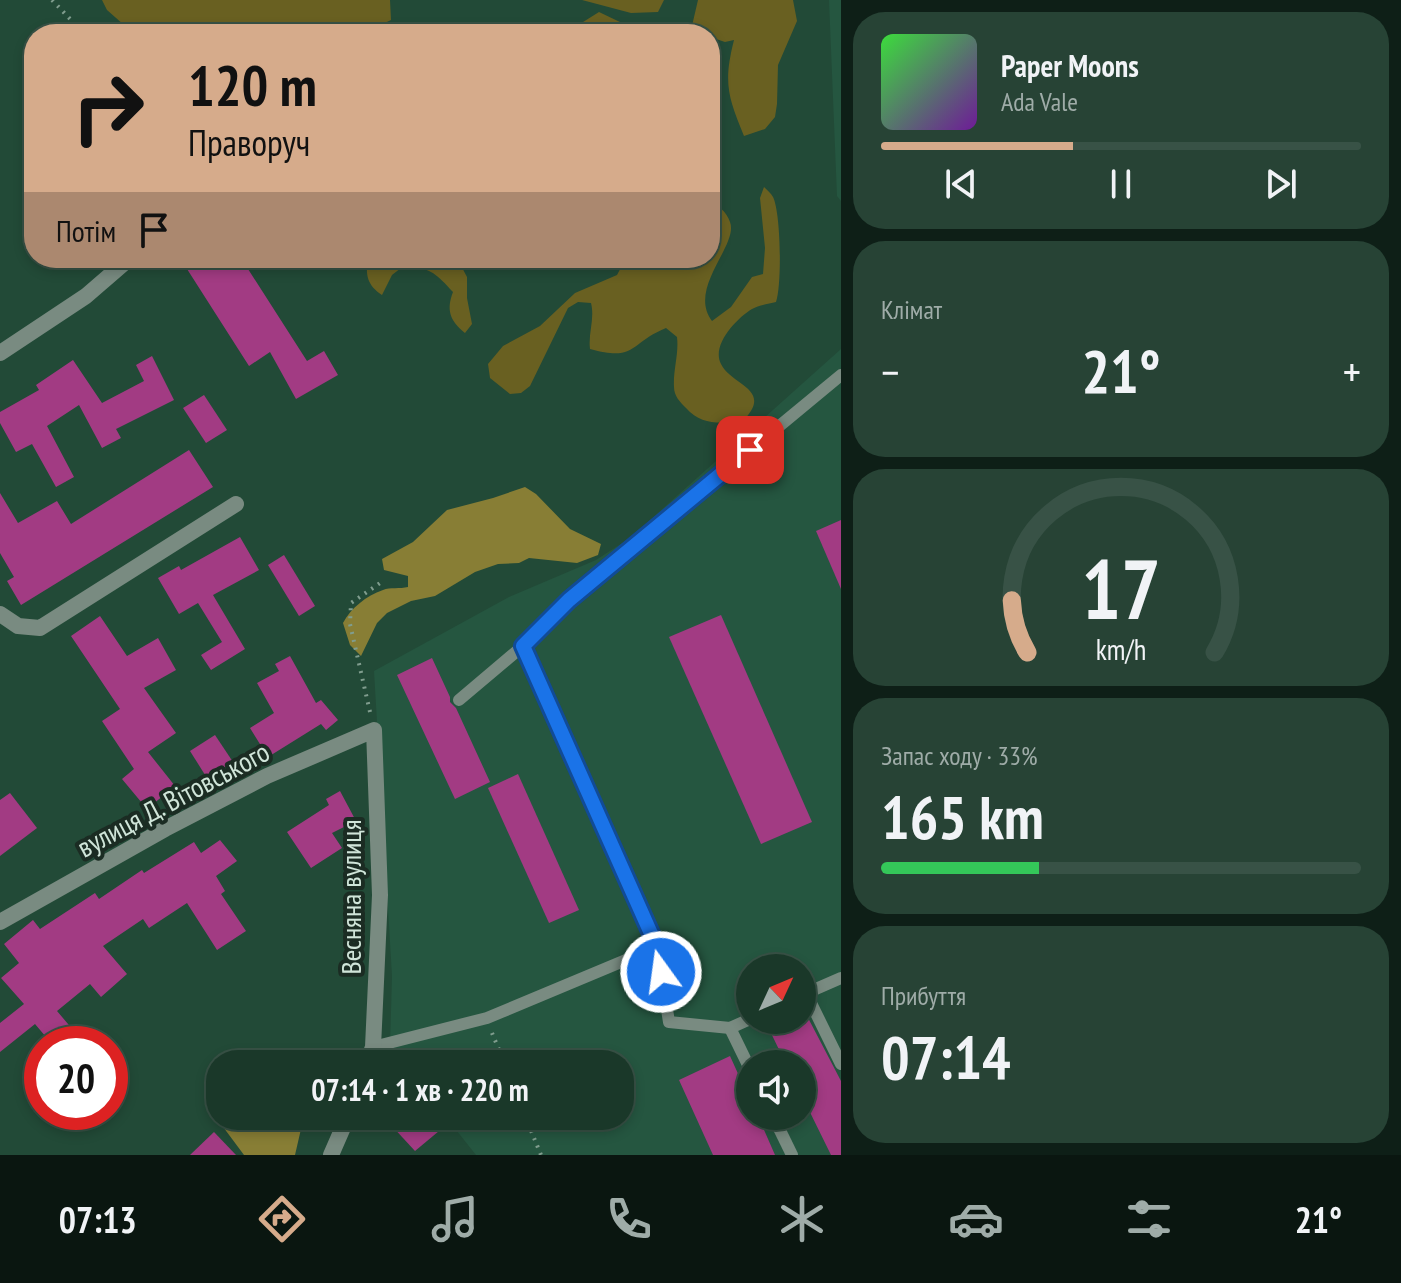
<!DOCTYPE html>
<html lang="uk">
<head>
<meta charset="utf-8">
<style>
	body { margin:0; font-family:"PT Sans Narrow",sans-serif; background:#274335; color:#f1f3f6; height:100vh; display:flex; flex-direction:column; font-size:30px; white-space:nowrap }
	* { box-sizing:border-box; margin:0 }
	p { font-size:26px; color:#9faca8 }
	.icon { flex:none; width:44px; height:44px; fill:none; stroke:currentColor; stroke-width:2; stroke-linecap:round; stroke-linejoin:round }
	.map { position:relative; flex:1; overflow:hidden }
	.drawer { display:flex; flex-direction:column; gap:12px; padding:12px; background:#0e1f17; width:560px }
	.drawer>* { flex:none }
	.banner { position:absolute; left:24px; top:24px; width:696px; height:244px; border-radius:32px; box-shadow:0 4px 12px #0003,0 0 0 2px #385246; background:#d6ab8b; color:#111; overflow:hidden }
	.needle { width:52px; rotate:46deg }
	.fabs { position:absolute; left:736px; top:954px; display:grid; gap:16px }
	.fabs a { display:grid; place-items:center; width:80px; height:80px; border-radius:50%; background:#1a3829; box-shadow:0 4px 12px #0003,0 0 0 2px #385246; font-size:40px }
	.speed { position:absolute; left:24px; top:1026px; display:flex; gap:16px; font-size:40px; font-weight:700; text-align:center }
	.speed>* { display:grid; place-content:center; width:104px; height:104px; border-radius:50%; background:#1a3829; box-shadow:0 4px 12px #0003,0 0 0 2px #385246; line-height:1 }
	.speed .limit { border:12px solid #d22; background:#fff; color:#111 }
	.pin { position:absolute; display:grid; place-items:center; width:68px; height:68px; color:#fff; margin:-34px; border-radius:16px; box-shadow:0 4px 12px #0006 }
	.me { position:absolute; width:88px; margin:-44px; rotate:346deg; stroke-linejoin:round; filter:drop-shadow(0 0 6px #0008) }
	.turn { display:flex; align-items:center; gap:28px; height:168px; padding:0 32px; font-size:36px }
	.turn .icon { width:104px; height:104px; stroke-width:2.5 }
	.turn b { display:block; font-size:56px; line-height:68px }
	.then { display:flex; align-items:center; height:76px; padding:0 32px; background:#0003; gap:16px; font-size:30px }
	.big { font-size:60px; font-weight:700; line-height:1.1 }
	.drawer .card { flex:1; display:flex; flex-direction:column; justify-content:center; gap:12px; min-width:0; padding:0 28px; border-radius:32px; background:#274335 }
	.drawer .dial { align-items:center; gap:0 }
	.dial svg { height:208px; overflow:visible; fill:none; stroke:#385246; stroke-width:7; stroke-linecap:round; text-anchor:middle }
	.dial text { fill:#f1f3f6; stroke:none }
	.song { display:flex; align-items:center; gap:24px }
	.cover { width:96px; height:96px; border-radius:12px; background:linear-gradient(135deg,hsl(120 70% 55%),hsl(280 70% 35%)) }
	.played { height:8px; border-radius:4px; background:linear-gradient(90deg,#d6ab8b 40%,#385246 40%) }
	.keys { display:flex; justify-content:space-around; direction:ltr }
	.heat { display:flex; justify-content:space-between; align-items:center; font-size:44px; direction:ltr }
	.charge { height:12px; border-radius:6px; background:linear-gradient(90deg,#34c759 33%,#385246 0) }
	.trip { position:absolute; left:206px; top:1050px; width:428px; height:80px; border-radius:32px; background:#1a3829; box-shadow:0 4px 12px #0003,0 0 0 2px #385246; font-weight:700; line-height:80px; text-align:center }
	.tabs { display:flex; height:128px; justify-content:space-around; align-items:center; background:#0a1610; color:#9faca8 }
	.tabs .icon { width:56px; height:56px }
	.tabs .current { color:#d6ab8b }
	.tabs b { font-size:36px; color:#f1f3f6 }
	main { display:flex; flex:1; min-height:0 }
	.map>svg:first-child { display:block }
</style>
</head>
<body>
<main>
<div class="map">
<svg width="841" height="1155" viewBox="0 0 841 1155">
	<rect width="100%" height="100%" fill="#224a37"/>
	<!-- built -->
	<g fill="#255640" fill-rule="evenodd">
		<path d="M829,0H841V201L837,196Z"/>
		<path d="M841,349V1155H476L445,1116H620V1064H404L390,1047L392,976L374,671L509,597L596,560L630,538ZM750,968H802V1020H750ZM750,1064H802V1116H750Z"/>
	</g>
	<!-- green -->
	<g fill="#696021">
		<path d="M102,0H390L391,20L368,31L352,34H340L319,27L269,25L252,34H167L149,27L124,25L107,10Z"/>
		<path d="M582,0H664L658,12L631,13Z"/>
		<path d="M698,0H793L797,21L778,65L777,104L775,117L765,129L744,136C728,97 723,83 734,40L725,42L710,37V34L691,30Z"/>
		<path d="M599,12L622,23L632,34H564Z"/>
		<path d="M491,24L506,26L520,34H470Z"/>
		<path d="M764,187C767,190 771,193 773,197C781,213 782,285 776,302C769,304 759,305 752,309C737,318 711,345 721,364C732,386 774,389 743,421C721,423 702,426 686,408C680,402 674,396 674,387C673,370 679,354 677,337L666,328C629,343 637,362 590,349C588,333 595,319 591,303L578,302L568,308L530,386L521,393L510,394L490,378L488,364L503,346L540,326L575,293L617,275L626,258H710V198C717,205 727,212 730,222C739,245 687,288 712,321L731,307L752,277L763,274L765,248L760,198Z"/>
		<path d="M369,258H457L467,277V298L472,324L465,333C450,321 446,310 453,292C435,272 429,266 401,268L392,275L382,295C368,286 364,274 369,258Z"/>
	</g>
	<!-- forest -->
	<g fill="#887e35">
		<path d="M525,487L536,494L570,529L601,544L598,555L577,563L529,558L519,563L498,564L475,572L435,596L411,601L387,613L377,623L361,656L350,645L343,623C351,608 366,596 383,590C390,587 400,589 408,587V576L384,570L382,559L413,542L447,510L493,498Z"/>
		<path d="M220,1105V1116H304L295,1155H244L209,1108Z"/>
	</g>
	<!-- building -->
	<g fill="#a23b83">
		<path d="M180,258H241L307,361L324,351L338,375L296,399L270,352L249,366Z"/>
		<path d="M152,356L174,400L116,429L121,438L102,448L79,405L47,426L74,477L56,487L32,444L16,452L0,423V412L39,390L36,385L73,360L102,403L144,381L136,365Z"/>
		<path d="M204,395L227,430L206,443L183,408Z"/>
		<path d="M189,450L213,487L21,605L7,581L14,577L0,553V493L18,523L57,501L71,524Z"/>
		<path d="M841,520V589L816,531Z"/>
		<path d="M240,537L259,570L213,595L245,649L211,670L201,655L222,642L198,603L179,614L158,578L179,566L181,570Z"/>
		<path d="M284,555L315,606L299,616L268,565Z"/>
		<path d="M721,615L812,822L761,844L669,637Z"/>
		<path d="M100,616L127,656L158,638L176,670L144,688L176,733L148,752L175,786L147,809L122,779L134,769L102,721L120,709L71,636Z"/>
		<path d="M290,656L316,703L321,700L338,720L326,730L321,724L268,757L250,728L274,713L257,683L279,671L275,664Z"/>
		<path d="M432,658L450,697V702L456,708L490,782L455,799L397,675Z"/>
		<path d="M215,735L233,762L207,778L190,751Z"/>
		<path d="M518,774L579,910L549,923L488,788Z"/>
		<path d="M340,791L356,821L332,833L342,848L311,868L287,832L329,805L326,799Z"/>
		<path d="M10,793L37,828L0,856V800Z"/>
		<path d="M220,840L237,861L216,876L225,891L221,894L246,931L217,950L187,903L149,928L143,919L103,946L127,974L101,997L90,984L57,1011L85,1044H52L35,1024L0,1052V1023L24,1004L1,978L19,963L4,944L33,920L40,929L95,893L99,899L142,870L144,873L194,842L201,853Z"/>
		<path d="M806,1014L841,1081V1155H831L802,1096V1064H786L770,1031L794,1020H802V1016Z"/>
		<path d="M730,1056L750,1100V1116H758L775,1155H713L679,1080Z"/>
		<path d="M402,1116H426L439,1131L415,1151L391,1125Z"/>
		<path d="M214,1132L236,1155H190Z"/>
	</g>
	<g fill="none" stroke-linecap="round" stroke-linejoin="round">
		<!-- path -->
		<g stroke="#809d8e" stroke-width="4" stroke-dasharray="2 6" stroke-linecap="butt">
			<path d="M52,0L73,22L76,34"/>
			<path d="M370,712L350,624L351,603L383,581"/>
			<path d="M492,1033L505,1064"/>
			<path d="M525,1116L541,1155"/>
		</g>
		<!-- service -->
		<g stroke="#798b81" stroke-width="12">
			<path d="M459,700L523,646L569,600L841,375"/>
			<path d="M657,947L669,1022L730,1028L750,1019"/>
			<path d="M806,993L841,1064"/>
			<path d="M802,995L841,978"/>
			<path d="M730,1028L750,1069"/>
			<path d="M373,1047L487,1018L657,947L523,646"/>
			<path d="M773,1116L792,1155"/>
		</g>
		<!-- minor -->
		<g stroke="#798b81" stroke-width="16">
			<path d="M0,353L86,296L130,258"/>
			<path d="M0,614L18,626L40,628L236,504"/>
			<path d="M0,922L165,829L267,776L374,730L380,895L373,1047L367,1064"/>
			<path d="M331,1155L348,1116"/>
		</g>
	</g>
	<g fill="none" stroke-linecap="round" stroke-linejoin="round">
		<defs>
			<path id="route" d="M661,972L657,947L523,646L569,600L750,450"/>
		</defs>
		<!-- route casing -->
		<use href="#route" stroke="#114b97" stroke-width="20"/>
		<!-- route -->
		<use href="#route" stroke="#1a73e8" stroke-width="14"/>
	</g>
	<g text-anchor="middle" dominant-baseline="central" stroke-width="8" stroke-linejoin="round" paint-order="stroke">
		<!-- street labels -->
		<g font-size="28" fill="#d0e5d9" stroke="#1b2c23">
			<text transform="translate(173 799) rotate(-28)">вулиця Д. Вітовського</text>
			<text transform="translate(350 897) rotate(-90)">Весняна вулиця</text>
		</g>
	</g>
</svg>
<div class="fabs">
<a><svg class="needle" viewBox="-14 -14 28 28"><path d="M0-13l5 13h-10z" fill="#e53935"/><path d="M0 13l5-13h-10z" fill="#9faca8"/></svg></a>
<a><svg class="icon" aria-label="sound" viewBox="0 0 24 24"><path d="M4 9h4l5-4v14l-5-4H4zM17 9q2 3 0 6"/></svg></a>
</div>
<div class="speed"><div class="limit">20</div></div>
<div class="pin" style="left:750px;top:450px;background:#d93025"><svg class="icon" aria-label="arrive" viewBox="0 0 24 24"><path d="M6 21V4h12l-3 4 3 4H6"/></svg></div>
<svg class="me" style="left:661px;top:972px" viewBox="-20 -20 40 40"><circle r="17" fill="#1a73e8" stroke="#fff" stroke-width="3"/><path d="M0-11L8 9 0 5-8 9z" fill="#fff"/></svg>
<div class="trip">07:14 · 1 хв · 220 m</div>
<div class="banner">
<div class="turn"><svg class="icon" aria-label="right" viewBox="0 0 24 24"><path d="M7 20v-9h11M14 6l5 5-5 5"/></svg><div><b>120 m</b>Праворуч</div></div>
<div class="then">Потім<svg class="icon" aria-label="arrive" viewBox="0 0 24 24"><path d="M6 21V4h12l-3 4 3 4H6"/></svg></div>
</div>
</div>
<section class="drawer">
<div class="card">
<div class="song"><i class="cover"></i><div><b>Paper Moons</b><p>Ada Vale</p></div></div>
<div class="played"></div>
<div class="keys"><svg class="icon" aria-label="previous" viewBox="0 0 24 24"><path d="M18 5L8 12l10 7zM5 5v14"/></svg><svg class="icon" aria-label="pause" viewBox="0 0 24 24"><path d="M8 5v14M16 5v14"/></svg><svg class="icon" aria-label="next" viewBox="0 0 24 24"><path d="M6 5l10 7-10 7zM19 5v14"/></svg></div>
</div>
<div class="card"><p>Клімат</p>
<div class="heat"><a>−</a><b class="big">21°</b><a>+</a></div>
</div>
<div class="card dial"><svg viewBox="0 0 100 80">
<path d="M14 69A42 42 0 1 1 86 69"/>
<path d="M14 69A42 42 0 0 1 8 49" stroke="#d6ab8b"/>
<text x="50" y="56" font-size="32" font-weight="700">17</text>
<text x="50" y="72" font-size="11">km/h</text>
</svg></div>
<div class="card"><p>Запас ходу · 33%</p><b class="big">165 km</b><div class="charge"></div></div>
<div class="card"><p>Прибуття</p><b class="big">07:14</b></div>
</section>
</main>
<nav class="tabs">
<b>07:13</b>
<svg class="icon current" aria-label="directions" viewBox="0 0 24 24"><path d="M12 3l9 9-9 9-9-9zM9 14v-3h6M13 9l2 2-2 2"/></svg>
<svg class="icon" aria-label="music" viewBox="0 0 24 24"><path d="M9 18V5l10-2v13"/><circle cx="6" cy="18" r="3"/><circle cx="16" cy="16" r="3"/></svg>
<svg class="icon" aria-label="phone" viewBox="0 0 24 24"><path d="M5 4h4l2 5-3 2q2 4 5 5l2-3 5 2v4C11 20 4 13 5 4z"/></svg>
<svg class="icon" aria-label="climate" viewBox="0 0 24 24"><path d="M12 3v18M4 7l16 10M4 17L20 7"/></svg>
<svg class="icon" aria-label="car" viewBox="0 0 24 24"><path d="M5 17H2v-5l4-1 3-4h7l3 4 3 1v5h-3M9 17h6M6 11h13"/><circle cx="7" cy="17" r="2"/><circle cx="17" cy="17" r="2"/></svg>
<svg class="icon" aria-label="filters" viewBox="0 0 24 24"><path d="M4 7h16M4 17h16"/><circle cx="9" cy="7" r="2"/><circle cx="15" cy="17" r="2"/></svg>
<b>21°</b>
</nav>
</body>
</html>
